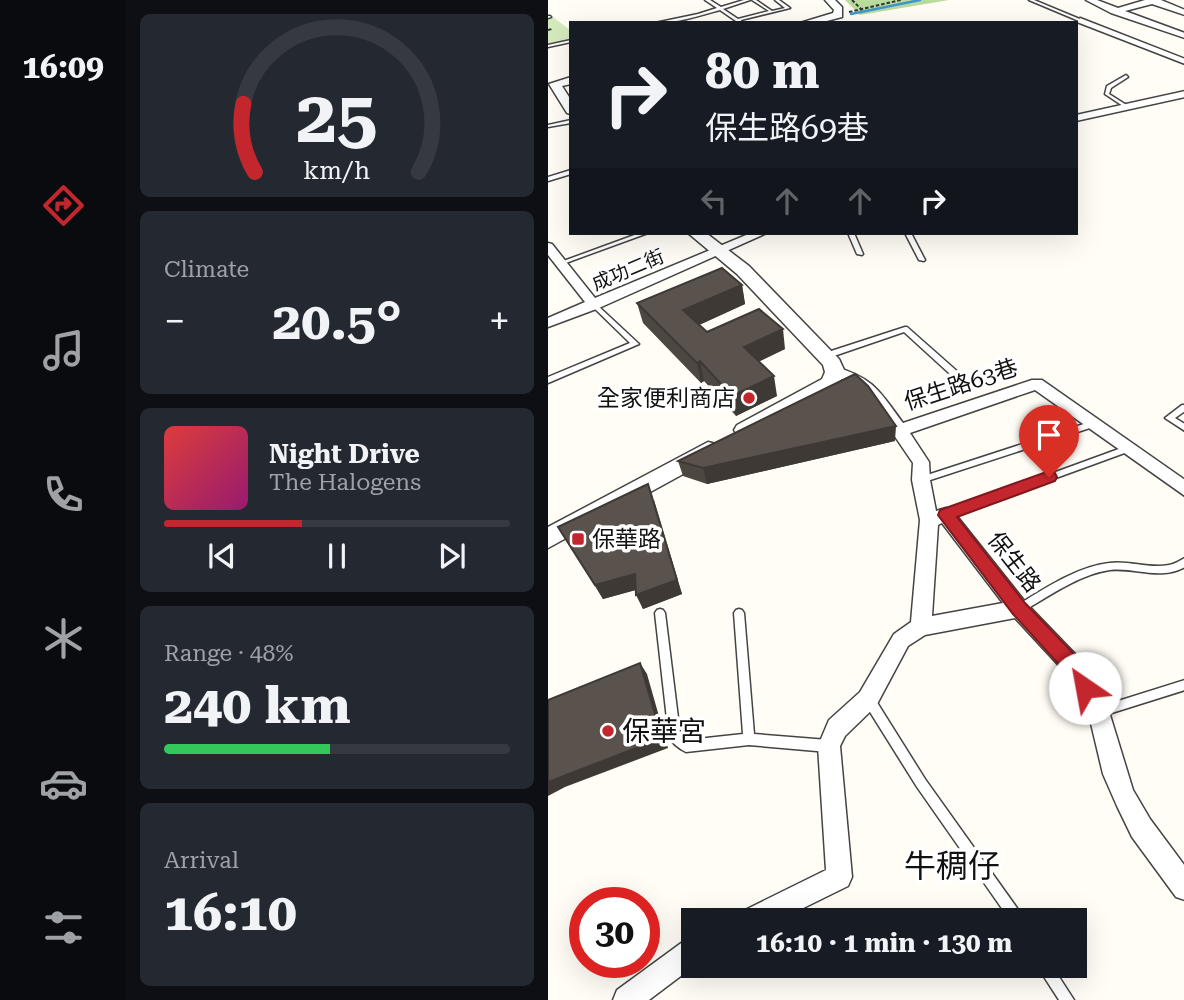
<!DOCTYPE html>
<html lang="en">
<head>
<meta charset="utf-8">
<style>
	body { margin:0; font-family:"Roboto Serif","Noto Sans TC",serif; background:#242831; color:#f1f3f6; height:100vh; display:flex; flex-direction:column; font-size:26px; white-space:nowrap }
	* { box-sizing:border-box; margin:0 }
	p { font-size:23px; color:#9ea1a6 }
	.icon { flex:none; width:38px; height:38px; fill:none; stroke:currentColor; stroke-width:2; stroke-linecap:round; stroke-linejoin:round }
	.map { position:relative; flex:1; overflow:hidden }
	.drawer { display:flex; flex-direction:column; gap:14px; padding:14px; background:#0d0f14; width:422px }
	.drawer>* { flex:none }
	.guide { position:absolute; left:21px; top:21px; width:509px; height:214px; border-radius:0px; box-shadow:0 7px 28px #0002; background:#171b24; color:#f1f3f6; overflow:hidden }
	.speed { position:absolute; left:21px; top:887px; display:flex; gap:14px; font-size:35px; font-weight:700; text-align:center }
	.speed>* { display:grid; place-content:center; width:91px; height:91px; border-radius:50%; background:#171b24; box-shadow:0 7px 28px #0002; line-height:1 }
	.speed .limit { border:10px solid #d22; background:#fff; color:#111 }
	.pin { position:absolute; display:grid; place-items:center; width:60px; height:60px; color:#fff; margin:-72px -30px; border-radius:50% 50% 50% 0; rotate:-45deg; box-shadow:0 0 7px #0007 }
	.pin .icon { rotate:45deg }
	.me { position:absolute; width:77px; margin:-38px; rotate:327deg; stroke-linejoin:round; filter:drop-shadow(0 0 5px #0008) }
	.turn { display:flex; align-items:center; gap:24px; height:147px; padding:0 21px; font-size:32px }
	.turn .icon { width:91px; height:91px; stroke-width:2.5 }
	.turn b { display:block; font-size:49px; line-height:60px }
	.lanes { display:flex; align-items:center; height:66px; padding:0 21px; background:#0003; justify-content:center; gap:35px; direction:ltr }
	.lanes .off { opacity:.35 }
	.big { font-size:52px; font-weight:700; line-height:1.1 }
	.drawer .tile { flex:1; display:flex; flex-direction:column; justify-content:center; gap:10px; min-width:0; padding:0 24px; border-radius:10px; background:#242831 }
	.drawer .dial { align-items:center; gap:0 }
	.dial svg { height:182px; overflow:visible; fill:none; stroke:#363941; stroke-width:7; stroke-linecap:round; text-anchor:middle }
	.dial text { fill:#f1f3f6; stroke:none }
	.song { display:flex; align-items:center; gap:21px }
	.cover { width:84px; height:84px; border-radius:10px; background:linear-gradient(135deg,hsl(0 70% 55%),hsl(320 70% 35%)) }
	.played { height:7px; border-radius:4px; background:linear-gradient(90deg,#c4262e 40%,#363941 40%) }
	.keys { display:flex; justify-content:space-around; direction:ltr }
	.heat { display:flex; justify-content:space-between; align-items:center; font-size:38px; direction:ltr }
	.charge { height:10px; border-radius:5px; background:linear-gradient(90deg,#34c759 48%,#363941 0) }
	.trip { position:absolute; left:133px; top:908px; width:406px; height:70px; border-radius:0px; background:#171b24; box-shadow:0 7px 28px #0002; font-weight:700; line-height:70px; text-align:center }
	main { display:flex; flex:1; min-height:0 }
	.tab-bar { display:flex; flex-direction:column; width:126px; justify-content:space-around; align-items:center; background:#090b0e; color:#9ea1a6 }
	.tab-bar .icon { width:49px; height:49px }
	.tab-bar .selected { color:#c4262e }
	.tab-bar b { font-size:32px; color:#f1f3f6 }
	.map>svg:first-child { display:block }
</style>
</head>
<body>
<main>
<nav class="tab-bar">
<b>16:09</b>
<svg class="icon selected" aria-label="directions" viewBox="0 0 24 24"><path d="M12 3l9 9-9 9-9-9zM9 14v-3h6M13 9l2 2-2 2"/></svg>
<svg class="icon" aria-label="music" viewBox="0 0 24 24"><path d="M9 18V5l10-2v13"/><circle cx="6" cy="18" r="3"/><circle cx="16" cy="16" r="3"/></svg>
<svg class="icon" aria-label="phone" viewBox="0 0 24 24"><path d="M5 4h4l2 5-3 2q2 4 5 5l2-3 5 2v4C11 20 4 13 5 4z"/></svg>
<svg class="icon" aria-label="climate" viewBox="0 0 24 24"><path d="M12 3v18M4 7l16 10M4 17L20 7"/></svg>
<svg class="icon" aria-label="car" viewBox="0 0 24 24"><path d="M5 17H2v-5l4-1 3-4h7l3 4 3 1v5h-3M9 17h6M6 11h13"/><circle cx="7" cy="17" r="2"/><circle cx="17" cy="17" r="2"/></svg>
<svg class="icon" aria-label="filters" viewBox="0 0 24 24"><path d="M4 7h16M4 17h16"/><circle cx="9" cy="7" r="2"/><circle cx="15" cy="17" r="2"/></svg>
</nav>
<section class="drawer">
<div class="tile dial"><svg viewBox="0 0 100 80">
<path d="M14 69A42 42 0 1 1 86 69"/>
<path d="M14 69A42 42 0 0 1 9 39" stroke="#c4262e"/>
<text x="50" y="56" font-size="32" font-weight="700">25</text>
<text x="50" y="72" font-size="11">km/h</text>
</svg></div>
<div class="tile"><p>Climate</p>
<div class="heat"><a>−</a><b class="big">20.5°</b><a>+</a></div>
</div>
<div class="tile">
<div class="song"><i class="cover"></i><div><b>Night Drive</b><p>The Halogens</p></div></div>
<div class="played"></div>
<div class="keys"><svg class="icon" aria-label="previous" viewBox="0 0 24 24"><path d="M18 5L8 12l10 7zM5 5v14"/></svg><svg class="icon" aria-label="pause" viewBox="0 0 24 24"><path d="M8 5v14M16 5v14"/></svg><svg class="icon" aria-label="next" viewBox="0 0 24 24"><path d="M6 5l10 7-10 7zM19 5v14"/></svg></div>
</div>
<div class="tile"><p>Range · 48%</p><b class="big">240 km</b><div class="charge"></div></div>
<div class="tile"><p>Arrival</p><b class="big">16:10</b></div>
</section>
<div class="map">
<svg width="637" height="1000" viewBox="0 0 637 1000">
	<rect width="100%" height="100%" fill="#fffdf5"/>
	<!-- green -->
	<path fill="#d5ebbd" d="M5,17L23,31V39L0,44V18Z"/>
	<!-- forest -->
	<path fill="#b9dc9c" d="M297,0H401L312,15Z"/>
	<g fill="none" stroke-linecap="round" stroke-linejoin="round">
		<!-- stream -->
		<path stroke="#3f96cf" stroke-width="2.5" d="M303,14L372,0"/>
		<defs>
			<g id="service">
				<path d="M157,0H162L173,7L196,0H202L175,9L190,19L221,11L204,0H208L224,11L237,8L227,0H231L242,8L193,20L194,23L188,21L172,10C151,16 129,23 107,23L150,14L169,8Z"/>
				<path d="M481,0H486L534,20L531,21Z"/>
				<path d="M0,16H2L3,17L0,18Z"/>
				<path d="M23,40V42L0,47V45Z"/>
				<path d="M578,75L580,77L563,88L561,94L580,106V107L578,108L557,94L559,86Z"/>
				<path d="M23,120V123L0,127V125Z"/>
				<path d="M23,170V174L0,181V177Z"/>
				<path d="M92,233H100L15,264L10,263Z"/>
				<path d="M300,233H306L315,254L314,255L309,254Z"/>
				<path d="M357,233H363L377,260L376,261L371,260Z"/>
				<path d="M46,303L48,304L91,344L0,383V377L82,343L44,306L43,305Z"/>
				<path d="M357,327H359L419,380L420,382L419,384H413L356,332L280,358H277L273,356L274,354Z"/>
				<path d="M634,405H637V411L627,418L637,424V431L617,418Z"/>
				<path d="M545,421L548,422L549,424L548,426L373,483L369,480L370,478Z"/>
				<path d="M579,446L583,449L582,451L401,517H395L394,515L395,513Z"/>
				<path d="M637,558V567C612,581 587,567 562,570C532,574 499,597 474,612L471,613L468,612L466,609L468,606C496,589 528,567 561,563C581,560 601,569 621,565C627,564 631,561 637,558Z"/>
				<path d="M112,609L115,610L117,613L132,734L140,740L195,734L186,613L188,610L191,609L194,610L196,613L206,734L280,740L284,742L286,746L284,750L280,752L201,745L138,752C132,749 124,743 121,737L107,613L109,610Z"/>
				<path d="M637,680V690L551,717L547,716L546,712L547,708L551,707Z"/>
				<path d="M321,695L325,696L377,779L474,915L475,920H462L369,787L317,704L316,700L317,696Z"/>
				<path d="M489,966H504L526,1000H511Z"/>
			</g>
			<g id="minor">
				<path d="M538,0H549L570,8L597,0H613L637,10V15L604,4L577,11L637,33V38L563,13Z"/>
				<path d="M532,18L637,59V64L529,22Z"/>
				<path d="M637,91V97L528,121V115Z"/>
				<path d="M203,233H219L51,308L0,327V318L37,302L0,255V243L4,244L47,298Z"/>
				<path d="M287,367C326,378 332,392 355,423L484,380H494L637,480V496L487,390L362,433L381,462L382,480L388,511L398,508L404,510L478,603L530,657L559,705L585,790L602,819L637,866V900L628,897L584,837L569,806L555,774L541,715L516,671L467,618L377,635L360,646L328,706L297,736L292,746L304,877L300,886L231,920H191L195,911L278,870L270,746L281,720L312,692L346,634L363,622L372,520L364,480L365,463L322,400L304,383L282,375L280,372L282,369ZM394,523L455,603L384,616L390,525Z"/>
				<path d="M145,937L146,966L101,1000H65L69,990L136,941Z"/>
			</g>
			<g id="tertiary">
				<path d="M277,0H287L294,7V17L271,23H252L285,13L286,10Z"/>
				<path d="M23,77V84L14,86L23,100V114L19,113L1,84Z"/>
				<path d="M140,233H158L201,266L291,359L297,372L289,388L203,435L196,437L189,435L186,430L189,425L274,379L277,372L275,365L189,274Z"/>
				<path d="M160,442L168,444L171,450L168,456L0,548V527Z"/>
			</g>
		</defs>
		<!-- service casing -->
		<use href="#service" stroke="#444" stroke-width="3"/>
		<!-- minor casing -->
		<use href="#minor" stroke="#444" stroke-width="3"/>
		<!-- tertiary casing -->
		<use href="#tertiary" stroke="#444" stroke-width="3"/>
		<!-- path -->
		<g stroke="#333" stroke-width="2" stroke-dasharray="3.5 2" stroke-linecap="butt">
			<path d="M304,0L314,10"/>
			<path d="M301,12L353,0"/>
			<path d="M0,30L4,29"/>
		</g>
		<!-- service -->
		<use href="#service" fill="#fff" fill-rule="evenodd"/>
		<!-- minor -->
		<use href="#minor" fill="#fff" fill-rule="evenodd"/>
		<!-- tertiary -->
		<use href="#tertiary" fill="#fff" fill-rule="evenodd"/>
	</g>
	<!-- wall -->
	<g fill="#4d4742">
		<path d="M194,285L197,304L151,325L159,332L237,349L211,361L229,396L188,416L156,381L153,383L95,323L89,303Z"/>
		<path d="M347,441L159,484L135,476L130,461Z"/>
		<path d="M106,500L134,594L95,609L88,590L55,599L10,527Z"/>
	</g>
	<!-- shaded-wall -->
	<g fill="#3f3936">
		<path d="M194,285L197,304L140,330L135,310Z"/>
		<path d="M235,329L237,349L200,367L196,347Z"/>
		<path d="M152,361L156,381L153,383L149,363Z"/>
		<path d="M226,376L229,396L188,416L184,396Z"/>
		<path d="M348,426L347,441L159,484L155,468Z"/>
		<path d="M100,484L134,594L95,609L88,595Z"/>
		<path d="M87,574L94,588L55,599L47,585Z"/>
		<path d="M92,663L99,674L120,748L17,787L0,796V782L8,778Z"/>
	</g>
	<!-- building -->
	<g fill="#5a524d" stroke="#3f3936" stroke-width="2">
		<path d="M174,268L194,285L135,310L159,332L211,309L235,329L196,347L226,376L184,396L152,361L149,363L89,303Z"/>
		<path d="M307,374L320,386L348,426L155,468L130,461Z"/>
		<path d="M100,484L129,580L88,595L87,574L47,585L10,527Z"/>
		<path d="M92,663L114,738L0,782V700Z"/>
	</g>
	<!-- route -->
	<path fill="#c4262e" stroke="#7f191e" stroke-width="2" d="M501,471L507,473L509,477L507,481L409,517L477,603L530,658L547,688L544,695L537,697L530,695L516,670L465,614L390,515L392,510Z"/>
	<!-- markers -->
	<g fill="#c4262e" stroke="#fff" stroke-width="2.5">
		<circle cx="201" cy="398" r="7"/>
		<rect x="23" y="532" width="14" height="14" rx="3.5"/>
		<circle cx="60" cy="731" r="7"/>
	</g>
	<g text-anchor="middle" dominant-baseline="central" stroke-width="7" stroke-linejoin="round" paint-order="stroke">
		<!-- far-street labels -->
		<g font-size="19" fill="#111" stroke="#fff">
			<text transform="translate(80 270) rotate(-23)">成功二街</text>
		</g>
		<!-- street labels -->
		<g font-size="23" fill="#111" stroke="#fff">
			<text transform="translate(413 385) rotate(-18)">保生路63巷</text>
			<text transform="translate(466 562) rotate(52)">保生路</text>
		</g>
		<!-- poi labels -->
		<g font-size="23" fill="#111" stroke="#fff" text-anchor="end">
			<text x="187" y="398">全家便利商店</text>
			<text x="44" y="539" text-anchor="start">保華路</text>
		</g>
		<!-- near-poi labels -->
		<g font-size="28" fill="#111" stroke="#fff" text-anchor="start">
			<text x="74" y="731">保華宮</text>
		</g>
		<!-- near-quarter labels -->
		<g font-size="32" fill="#111" stroke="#fff">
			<text x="404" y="866">牛稠仔</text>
		</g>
	</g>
</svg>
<div class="speed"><div class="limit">30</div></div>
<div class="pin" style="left:501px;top:477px;background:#d93025"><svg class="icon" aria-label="arrive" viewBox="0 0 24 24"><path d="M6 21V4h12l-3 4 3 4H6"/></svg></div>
<svg class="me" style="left:537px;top:688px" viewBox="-20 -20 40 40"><circle r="19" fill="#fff"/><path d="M0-13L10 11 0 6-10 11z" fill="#c4262e"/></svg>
<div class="trip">16:10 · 1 min · 130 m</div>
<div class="guide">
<div class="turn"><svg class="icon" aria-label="right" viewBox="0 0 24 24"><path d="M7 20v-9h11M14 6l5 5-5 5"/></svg><div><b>80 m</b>保生路69巷</div></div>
<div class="lanes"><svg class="icon off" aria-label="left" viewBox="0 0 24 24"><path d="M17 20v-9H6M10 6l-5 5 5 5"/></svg><svg class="icon off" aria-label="ahead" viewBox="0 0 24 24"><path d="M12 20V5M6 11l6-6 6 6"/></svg><svg class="icon off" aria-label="ahead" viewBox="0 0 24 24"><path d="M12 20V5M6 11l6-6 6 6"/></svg><svg class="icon" aria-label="right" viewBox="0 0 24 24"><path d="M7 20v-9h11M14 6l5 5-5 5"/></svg></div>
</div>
</div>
</main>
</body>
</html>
